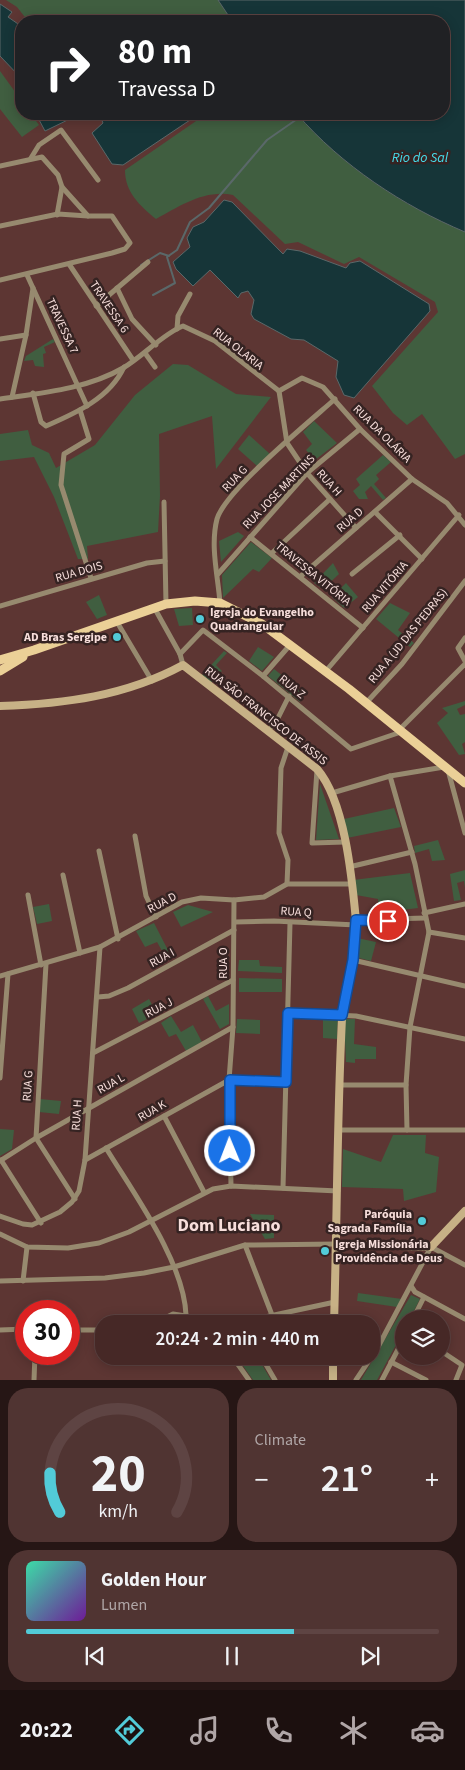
<!DOCTYPE html>
<html lang="en">
<head>
<meta charset="utf-8">
<style>
	body { margin:0; font-family:"Source Sans 3",sans-serif; background:#503432; color:#f1f3f6; height:100vh; display:flex; flex-direction:column; font-size:19px; white-space:nowrap }
	* { box-sizing:border-box; margin:0 }
	p { font-size:16px; color:#b0a6a7 }
	.icon { flex:none; width:28px; height:28px; fill:none; stroke:currentColor; stroke-width:2; stroke-linecap:round; stroke-linejoin:round }
	.map { position:relative; height:1380px; overflow:hidden }
	.details { display:flex; flex-direction:column; gap:8px; padding:8px; background:#261615; flex:1 }
	.details>* { flex:none }
	.top-card { position:absolute; left:15px; top:15px; width:435px; height:105px; border-radius:20px; box-shadow:0 2px 12px #0003,0 0 0 1px #5e4443; background:#202124; color:#fff; overflow:hidden }
	.controls { position:absolute; left:395px; top:1310px; display:grid; gap:10px }
	.controls a { display:grid; place-items:center; width:55px; height:55px; border-radius:50%; background:#462826; box-shadow:0 2px 12px #0003,0 0 0 1px #5e4443; font-size:25px }
	.speed { position:absolute; left:15px; top:1300px; display:flex; gap:10px; font-size:25px; font-weight:700; text-align:center }
	.speed>* { display:grid; place-content:center; width:65px; height:65px; border-radius:50%; background:#462826; box-shadow:0 2px 12px #0003,0 0 0 1px #5e4443; line-height:1 }
	.speed .limit { border:8px solid #d22; background:#fff; color:#111 }
	.pin { position:absolute; display:grid; place-items:center; width:42px; height:42px; color:#fff; margin:-21px; border:2px solid #fff; border-radius:50%; box-shadow:0 1px 5px #0007 }
	.me { position:absolute; width:55px; margin:-28px; rotate:359deg; stroke-linejoin:round; filter:drop-shadow(0 0 4px #0008) }
	.turn { display:flex; align-items:center; gap:18px; height:105px; padding:0 20px; font-size:22px }
	.turn .icon { width:65px; height:65px; stroke-width:2.5 }
	.turn b { display:block; font-size:35px; line-height:42px }
	.big { font-size:38px; font-weight:600; line-height:1.1 }
	.details .widget { flex:1; display:flex; flex-direction:column; justify-content:center; gap:8px; min-width:0; padding:0 18px; border-radius:20px; background:#503432 }
	.details .dial { align-items:center; gap:0 }
	.dial svg { height:130px; overflow:visible; fill:none; stroke:#5e4443; stroke-width:7; stroke-linecap:round; text-anchor:middle }
	.dial text { fill:#f1f3f6; stroke:none }
	.song { display:flex; align-items:center; gap:15px }
	.cover { width:60px; height:60px; border-radius:8px; background:linear-gradient(135deg,hsl(160 70% 55%),hsl(280 70% 35%)) }
	.played { height:5px; border-radius:2px; background:linear-gradient(90deg,#52cbd8 65%,#5e4443 65%) }
	.keys { display:flex; justify-content:space-around; direction:ltr }
	.heat { display:flex; justify-content:space-between; align-items:center; font-size:28px; direction:ltr }
	.details .tiles { flex:1; display:grid; gap:8px; grid-template-columns:1fr 1fr }
	.widget:last-child { grid-column:span 2 }
	.trip { position:absolute; left:95px; top:1315px; width:285px; height:50px; border-radius:20px; background:#462826; box-shadow:0 2px 12px #0003,0 0 0 1px #5e4443; font-weight:600; line-height:50px; text-align:center }
	.tabs { display:flex; height:80px; justify-content:space-around; align-items:center; background:#1c100f; color:#b0a6a7 }
	.tabs .icon { width:35px; height:35px }
	.tabs .on { color:#52cbd8 }
	.tabs b { font-size:22px; color:#f1f3f6 }
	.map>svg:first-child { display:block }
</style>
</head>
<body>
<div class="map">
<svg width="465" height="1380" viewBox="0 0 465 1380">
	<rect width="100%" height="100%" fill="#5d3633"/>
	<!-- green -->
	<g fill="#405e40">
		<path d="M6,0H218L232,21H28L17,7Z"/>
		<path d="M0,71L21,100V114H31L39,125L22,137L0,109Z"/>
		<path d="M200,114H297C341,165 403,206 465,232V454L455,459L422,414L407,425L393,413L372,386L438,312L435,302L359,257L344,264L298,242L285,244L233,195C205,189 180,206 156,219C139,205 125,192 125,170L199,119Z"/>
		<path d="M53,339L55,342L44,347L46,353L43,354L44,367L35,366L33,360L24,361L26,356Z"/>
		<path d="M173,364L188,365L236,394L271,397L216,469L212,416L159,434L160,496L158,532L87,546L88,559H78L54,497L34,457L0,461V434L28,430L32,445L49,453L56,468L95,445L135,395Z"/>
		<path d="M314,421L337,443L315,460L306,450L312,444L303,432Z"/>
		<path d="M249,435L270,454L257,466L238,449Z"/>
		<path d="M383,455L391,462L376,475L379,479L374,484L386,498L383,500L371,486L365,492L368,499H359L353,491L360,485L356,479Z"/>
		<path d="M238,532L244,536L221,562L219,541Z"/>
		<path d="M251,542L272,558L259,572L253,569L223,598L222,575Z"/>
		<path d="M333,563L339,574L323,589L314,583Z"/>
		<path d="M346,583L358,597L344,608L332,597Z"/>
		<path d="M99,595L107,615L97,619L86,602Z"/>
		<path d="M390,603L410,613L398,630L414,643L410,647L376,619Z"/>
		<path d="M192,608L193,625L179,626L174,609Z"/>
		<path d="M258,647L274,657L262,671L249,661Z"/>
		<path d="M224,651L227,653L216,665L222,671L211,683L202,675Z"/>
		<path d="M274,669L304,693L300,702L268,676Z"/>
		<path d="M465,701V705L457,709L460,715L465,714V742L462,744L465,754L459,755L437,723L448,713L442,708Z"/>
		<path d="M320,784L339,839L316,840Z"/>
		<path d="M394,808L401,827L347,838L344,819Z"/>
		<path d="M438,840L445,860L432,861L429,849L415,853L414,846Z"/>
		<path d="M465,870V888L464,881L457,883L461,900L454,901L450,874Z"/>
		<path d="M410,873L418,908L394,911V917L378,914V899L356,895L353,880Z"/>
		<path d="M49,904L52,921L37,924L33,907Z"/>
		<path d="M188,905L213,912L181,927L173,912Z"/>
		<path d="M154,923L170,954L165,956L157,942L145,947L136,931Z"/>
		<path d="M357,938L376,942L371,961L355,957Z"/>
		<path d="M239,960H259L260,966L282,967V973L238,971Z"/>
		<path d="M239,978L282,979V992H239Z"/>
		<path d="M208,996L216,1011L229,1004V1024L220,1029L203,999Z"/>
		<path d="M149,999L157,1014L139,1023L132,1009Z"/>
		<path d="M171,1016L181,1032L193,1025L202,1042L186,1051L176,1034L169,1037L161,1023Z"/>
		<path d="M323,1017L338,1018L337,1039L323,1038Z"/>
		<path d="M237,1019L260,1020V1034L236,1033Z"/>
		<path d="M344,1019H355L354,1044L376,1047V1059H355V1063L346,1062Z"/>
		<path d="M40,1099L61,1101L59,1114L39,1112Z"/>
		<path d="M0,1129L14,1130L12,1149L0,1156Z"/>
		<path d="M393,1135H426L425,1153L439,1157L436,1192L404,1201L403,1189L342,1187L343,1149L381,1162Z"/>
		<path d="M250,1214L274,1215V1238L265,1239Z"/>
		<path d="M358,1293L402,1299L397,1307L357,1301Z"/>
		<path d="M411,1295L420,1299L410,1319H404V1330L377,1380H361Z"/>
		<path d="M236,1356H257L271,1380H253Z"/>
	</g>
	<!-- water -->
	<g fill="#163538" stroke="#5a6869">
		<path d="M218,0H465V232C403,206 341,165 297,114H444V21H232Z"/>
		<path d="M0,4L12,12L8,17L21,26V78L0,56Z"/>
		<path d="M36,114H80L45,131Z"/>
		<path d="M87,114H196V116L123,165L112,164L92,133L103,123L101,118L92,120Z"/>
		<path d="M224,200L232,202L283,254L287,249L300,251L346,268L350,263L360,261L429,304L430,311L354,398L344,395L336,377L338,361L304,340L291,339L254,319L251,314L254,300L248,291L241,293L238,298L210,270L193,286L176,269L173,262L190,247L187,238L193,227L204,222Z"/>
	</g>
	<g fill="none" stroke-linecap="round" stroke-linejoin="round">
		<!-- stream -->
		<g stroke="#5a6869" stroke-width="2">
			<path d="M141,265L160,253L169,256"/>
			<path d="M153,295L175,283L167,257L177,250L190,222L209,208L267,140L300,117"/>
		</g>
		<!-- street -->
		<g stroke="#978a6f" stroke-width="5">
			<path d="M31,158L39,145L61,130L98,180"/>
			<path d="M0,166L42,157L58,175L62,187L88,216H112L130,243L125,249L112,253L0,280"/>
			<path d="M57,215L62,187"/>
			<path d="M0,226L58,214L88,216"/>
			<path d="M69,264L133,360"/>
			<path d="M27,275L87,406"/>
			<path d="M117,288L132,319L156,345"/>
			<path d="M96,306L148,262"/>
			<path d="M177,329L178,316L190,294"/>
			<path d="M0,339L26,335"/>
			<path d="M145,353L155,367"/>
			<path d="M279,391L302,378L323,387L360,429L412,479L447,503L465,525"/>
			<path d="M279,391L287,443L307,473L356,528"/>
			<path d="M33,393L41,422L46,426C76,413 110,398 124,367"/>
			<path d="M12,397L26,335L33,288"/>
			<path d="M0,399C41,393 87,389 123,368C142,357 164,333 183,326L215,341L279,391"/>
			<path d="M80,410L89,439L64,454L61,485L91,578"/>
			<path d="M164,502L166,604"/>
			<path d="M375,512L422,559"/>
			<path d="M250,537L363,628"/>
			<path d="M272,553L330,499"/>
			<path d="M218,574L307,473L360,429"/>
			<path d="M352,574L400,535"/>
			<path d="M301,576L412,479"/>
			<path d="M220,603C218,576 210,546 217,519C225,491 309,422 335,399"/>
			<path d="M0,606L147,563L165,561"/>
			<path d="M155,609L180,654L183,665"/>
			<path d="M117,622L152,681"/>
			<path d="M465,638L458,648L465,661"/>
			<path d="M180,654L203,630L263,676L351,749L401,732"/>
			<path d="M325,672L459,515"/>
			<path d="M263,676L290,645"/>
			<path d="M366,703L402,664L465,581"/>
			<path d="M399,730L465,664"/>
			<path d="M268,731L277,720L289,696"/>
			<path d="M317,770L312,843L345,842"/>
			<path d="M448,770L465,833"/>
			<path d="M390,776L415,864L429,932L410,1027L406,1085L407,1130"/>
			<path d="M332,793L390,776L444,767"/>
			<path d="M135,836L146,896L156,917"/>
			<path d="M99,851L118,939"/>
			<path d="M349,867L412,852"/>
			<path d="M63,875L80,953"/>
			<path d="M287,884L288,860L279,833L281,768L288,747"/>
			<path d="M28,895L41,965"/>
			<path d="M424,913L465,904"/>
			<path d="M356,920L425,918"/>
			<path d="M235,922L274,921L356,925"/>
			<path d="M429,932L465,938"/>
			<path d="M353,960L465,986"/>
			<path d="M46,964L36,1138L75,1199"/>
			<path d="M0,976L100,947L182,902L201,898L234,900L264,897L287,884H351"/>
			<path d="M98,997L109,996L128,988L234,930"/>
			<path d="M288,1013L356,1016L465,1039"/>
			<path d="M93,1053L233,980"/>
			<path d="M0,1078L8,974"/>
			<path d="M341,1085H406"/>
			<path d="M164,1116L204,1192"/>
			<path d="M339,1130H465"/>
			<path d="M106,1148C134,1194 184,1262 186,1315"/>
			<path d="M1,1160L41,1223"/>
			<path d="M85,1160L229,1080L286,1082"/>
			<path d="M0,1161L36,1138L233,1027"/>
			<path d="M231,1186L229,1080L233,1027L234,900"/>
			<path d="M283,1188L290,923"/>
			<path d="M0,1216L23,1224L32,1225L60,1212L72,1202L79,1191L85,1160L100,947"/>
			<path d="M0,1234L27,1247L68,1248L99,1243L129,1232L213,1189L231,1186L338,1191"/>
			<path d="M245,1245L272,1315"/>
			<path d="M0,1281L105,1278L144,1273L174,1267L245,1245L336,1244"/>
			<path d="M23,1281L27,1247"/>
			<path d="M411,1286L415,1292L465,1319"/>
			<path d="M413,1319L424,1297"/>
			<path d="M166,1324L167,1317L173,1314L205,1319L232,1317L242,1322L335,1302"/>
			<path d="M192,1324L205,1319L209,1324"/>
			<path d="M0,1330L26,1329"/>
			<path d="M69,1330H104"/>
			<path d="M441,1351L462,1365L456,1380"/>
			<path d="M232,1356L249,1380"/>
			<path d="M261,1356L275,1380"/>
			<path d="M391,1362L426,1380"/>
			<path d="M34,1380L35,1354"/>
			<path d="M356,1380L378,1347L431,1247L465,1265"/>
			<path d="M382,1380L404,1338"/>
		</g>
		<!-- secondary -->
		<g stroke="#c7b186" stroke-width="8">
			<path d="M0,706C64,704 126,696 183,665L317,769C345,801 352,878 356,921C358,954 343,985 342,1018C337,1120 337,1222 334,1324"/>
			<path d="M336,1244L431,1247L465,1211"/>
			<path d="M333,1380V1356"/>
		</g>
		<!-- primary -->
		<g stroke="#ebd097" stroke-width="9">
			<path d="M0,660L34,650L166,604L195,601L220,603L262,624L349,689L465,783"/>
			<path d="M0,671L23,657"/>
		</g>
	</g>
	<g fill="none" stroke-linecap="round" stroke-linejoin="round">
		<defs>
			<path id="route" d="M230,1151V1080L286,1082L288,1013L342,1015L353,960L356,920L388,921"/>
		</defs>
		<!-- route casing -->
		<use href="#route" stroke="#114b97" stroke-width="12"/>
		<!-- route -->
		<use href="#route" stroke="#1a73e8" stroke-width="9"/>
	</g>
	<!-- markers -->
	<g fill="#52cbd8" stroke="#352322" stroke-width="2">
		<circle cx="200" cy="619" r="5"/>
		<circle cx="117" cy="637" r="5"/>
		<circle cx="422" cy="1221" r="5"/>
		<circle cx="325" cy="1251" r="5"/>
	</g>
	<g text-anchor="middle" dominant-baseline="central" stroke-width="5" stroke-linejoin="round" paint-order="stroke">
		<!-- street labels -->
		<g font-size="12" fill="#f7dedb" stroke="#352322">
			<text transform="translate(109 307) rotate(56)">TRAVESSA 6</text>
			<text transform="translate(62 326) rotate(65)">TRAVESSA 7</text>
			<text transform="translate(238 349) rotate(38)">RUA OLARIA</text>
			<text transform="translate(382 434) rotate(45)">RUA DA OLÁRIA</text>
			<text transform="translate(235 479) rotate(-47)">RUA G</text>
			<text transform="translate(329 483) rotate(48)">RUA H</text>
			<text transform="translate(279 492) rotate(-46)">RUA JOSE MARTINS</text>
			<text transform="translate(350 520) rotate(-41)">RUA D</text>
			<text transform="translate(79 572) rotate(-16)">RUA DOIS</text>
			<text transform="translate(313 574) rotate(39)">TRAVESSA VITÓRIA</text>
			<text transform="translate(385 587) rotate(-49)">RUA VITÓRIA</text>
			<text transform="translate(408 636) rotate(-51)">RUA A (JD DAS PEDRAS)</text>
			<text transform="translate(292 687) rotate(39)">RUA Z</text>
			<text transform="translate(266 716) rotate(38)">RUA SÃO FRANCISCO DE ASSIS</text>
			<text transform="translate(162 903) rotate(-28)">RUA D</text>
			<text transform="translate(296 912) rotate(4)">RUA Q</text>
			<text transform="translate(162 958) rotate(-29)">RUA I</text>
			<text transform="translate(223 963) rotate(-90)">RUA O</text>
			<text transform="translate(159 1008) rotate(-28)">RUA J</text>
			<text transform="translate(111 1084) rotate(-29)">RUA L</text>
			<text transform="translate(28 1086) rotate(-86)">RUA G</text>
			<text transform="translate(152 1111) rotate(-30)">RUA K</text>
			<text transform="translate(77 1115) rotate(-86)">RUA H</text>
		</g>
		<!-- poi labels -->
		<g font-size="12" font-weight="bold" fill="#f7dedb" stroke="#352322" text-anchor="start">
			<text x="210" y="612">Igreja do Evangelho<tspan x="210" dy="14">Quadrangular</tspan></text>
			<text x="107" y="637" text-anchor="end">AD Bras Sergipe</text>
			<text x="412" y="1214" text-anchor="end">Paróquia<tspan x="412" dy="14">Sagrada Família</tspan></text>
			<text x="335" y="1244">Igreja Missionária<tspan x="335" dy="14">Providência de Deus</tspan></text>
		</g>
		<!-- water labels -->
		<g font-size="14" font-style="italic" fill="#45dae8" stroke="#352322">
			<text x="420" y="158">Rio do Sal</text>
		</g>
		<!-- district labels -->
		<g font-size="18" font-weight="bold" fill="#f7dedb" stroke="#352322">
			<text x="229" y="1225">Dom Luciano</text>
		</g>
	</g>
</svg>
<div class="controls">
<a><svg class="icon" aria-label="layers" viewBox="0 0 24 24"><path d="M12 4l9 5-9 5-9-5zM3 14l9 5 9-5"/></svg></a>
</div>
<div class="speed"><div class="limit">30</div></div>
<div class="pin" style="left:388px;top:921px;background:#d93025"><svg class="icon" aria-label="arrive" viewBox="0 0 24 24"><path d="M6 21V4h12l-3 4 3 4H6"/></svg></div>
<svg class="me" style="left:230px;top:1151px" viewBox="-20 -20 40 40"><circle r="17" fill="#1a73e8" stroke="#fff" stroke-width="3"/><path d="M0-11L8 9 0 5-8 9z" fill="#fff"/></svg>
<div class="trip">20:24 · 2 min · 440 m</div>
<div class="top-card">
<div class="turn"><svg class="icon" aria-label="right" viewBox="0 0 24 24"><path d="M7 20v-9h11M14 6l5 5-5 5"/></svg><div><b>80 m</b>Travessa D</div></div>
</div>
</div>
<section class="details">
<div class="tiles">
<div class="widget dial"><svg viewBox="0 0 100 80">
<path d="M14 69A42 42 0 1 1 86 69"/>
<path d="M14 69A42 42 0 0 1 8 45" stroke="#52cbd8"/>
<text x="50" y="56" font-size="32" font-weight="700">20</text>
<text x="50" y="72" font-size="11">km/h</text>
</svg></div>
<div class="widget"><p>Climate</p>
<div class="heat"><a>−</a><b class="big">21°</b><a>+</a></div>
</div>
<div class="widget">
<div class="song"><i class="cover"></i><div><b>Golden Hour</b><p>Lumen</p></div></div>
<div class="played"></div>
<div class="keys"><svg class="icon" aria-label="previous" viewBox="0 0 24 24"><path d="M18 5L8 12l10 7zM5 5v14"/></svg><svg class="icon" aria-label="pause" viewBox="0 0 24 24"><path d="M8 5v14M16 5v14"/></svg><svg class="icon" aria-label="next" viewBox="0 0 24 24"><path d="M6 5l10 7-10 7zM19 5v14"/></svg></div>
</div>
</div>
</section>
<nav class="tabs">
<b>20:22</b>
<svg class="icon on" aria-label="directions" viewBox="0 0 24 24"><path d="M12 3l9 9-9 9-9-9zM9 14v-3h6M13 9l2 2-2 2"/></svg>
<svg class="icon" aria-label="music" viewBox="0 0 24 24"><path d="M9 18V5l10-2v13"/><circle cx="6" cy="18" r="3"/><circle cx="16" cy="16" r="3"/></svg>
<svg class="icon" aria-label="phone" viewBox="0 0 24 24"><path d="M5 4h4l2 5-3 2q2 4 5 5l2-3 5 2v4C11 20 4 13 5 4z"/></svg>
<svg class="icon" aria-label="climate" viewBox="0 0 24 24"><path d="M12 3v18M4 7l16 10M4 17L20 7"/></svg>
<svg class="icon" aria-label="car" viewBox="0 0 24 24"><path d="M5 17H2v-5l4-1 3-4h7l3 4 3 1v5h-3M9 17h6M6 11h13"/><circle cx="7" cy="17" r="2"/><circle cx="17" cy="17" r="2"/></svg>
</nav>
</body>
</html>
